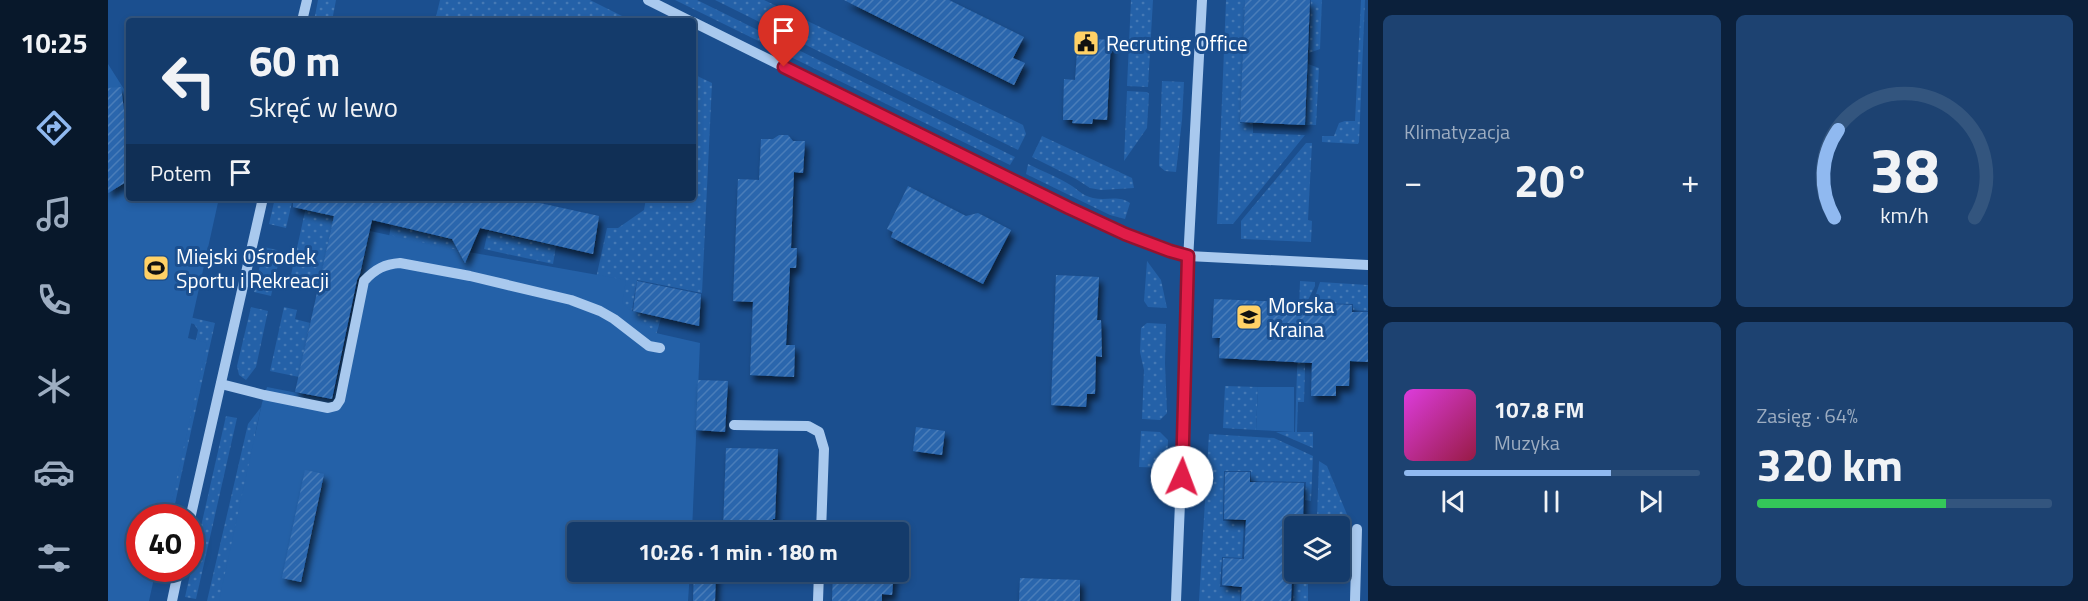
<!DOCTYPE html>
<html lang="pl">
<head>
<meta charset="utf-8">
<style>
	body { margin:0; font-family:"Titillium Web",sans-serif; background:#1d4271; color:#f1f3f6; height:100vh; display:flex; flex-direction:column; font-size:22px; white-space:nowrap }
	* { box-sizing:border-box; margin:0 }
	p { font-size:20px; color:#9dadc1 }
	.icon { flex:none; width:33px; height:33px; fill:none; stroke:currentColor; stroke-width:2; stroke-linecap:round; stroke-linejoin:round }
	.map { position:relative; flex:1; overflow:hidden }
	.drawer { display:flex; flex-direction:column; gap:15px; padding:15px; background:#0b203b; width:720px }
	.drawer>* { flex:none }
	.guide { position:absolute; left:18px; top:18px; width:570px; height:183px; border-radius:6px; box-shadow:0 3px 9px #0003,0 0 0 2px #33557e; background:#143b6b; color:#f1f3f6; overflow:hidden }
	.tools { position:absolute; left:1176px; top:516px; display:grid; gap:12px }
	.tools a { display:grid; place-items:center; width:66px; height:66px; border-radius:6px; background:#143b6b; box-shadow:0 3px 9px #0003,0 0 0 2px #33557e; font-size:30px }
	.speed { position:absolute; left:18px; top:504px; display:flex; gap:12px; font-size:30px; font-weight:700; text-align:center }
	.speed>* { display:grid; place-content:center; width:78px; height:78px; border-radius:50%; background:#143b6b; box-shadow:0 3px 9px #0003,0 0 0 2px #33557e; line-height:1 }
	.speed .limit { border:9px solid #d22; background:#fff; color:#111 }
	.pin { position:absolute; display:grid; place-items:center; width:51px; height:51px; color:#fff; margin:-62px -26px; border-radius:50% 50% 50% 0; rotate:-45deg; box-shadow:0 0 6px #0007 }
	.pin .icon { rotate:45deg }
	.me { position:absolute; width:66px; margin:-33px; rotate:2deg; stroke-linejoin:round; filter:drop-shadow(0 0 4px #0008) }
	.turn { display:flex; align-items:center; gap:21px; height:126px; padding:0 24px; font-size:27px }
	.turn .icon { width:78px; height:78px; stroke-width:2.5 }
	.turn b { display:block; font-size:42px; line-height:51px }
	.then { display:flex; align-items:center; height:57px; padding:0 24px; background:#0003; gap:12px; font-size:22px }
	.big { font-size:45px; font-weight:700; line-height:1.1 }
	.drawer .widget { flex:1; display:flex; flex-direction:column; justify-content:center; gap:9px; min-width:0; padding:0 21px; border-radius:9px; background:#1d4271 }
	.drawer .dial { align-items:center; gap:0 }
	.dial svg { height:156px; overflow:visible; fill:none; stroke:#33557e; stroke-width:7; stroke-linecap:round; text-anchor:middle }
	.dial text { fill:#f1f3f6; stroke:none }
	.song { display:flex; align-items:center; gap:18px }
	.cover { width:72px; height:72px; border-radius:9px; background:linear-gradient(135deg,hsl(300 70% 55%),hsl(340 70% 35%)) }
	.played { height:6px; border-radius:3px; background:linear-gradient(90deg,#90b9f0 70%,#33557e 70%) }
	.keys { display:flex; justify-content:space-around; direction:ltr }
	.heat { display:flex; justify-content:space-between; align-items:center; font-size:33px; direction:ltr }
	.charge { height:9px; border-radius:4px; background:linear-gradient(90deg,#34c759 64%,#33557e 0) }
	.drawer .tiles { flex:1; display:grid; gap:15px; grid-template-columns:repeat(2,1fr) }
	.trip { position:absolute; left:459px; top:522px; width:342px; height:60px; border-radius:6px; background:#143b6b; box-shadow:0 3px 9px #0003,0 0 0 2px #33557e; font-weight:700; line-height:60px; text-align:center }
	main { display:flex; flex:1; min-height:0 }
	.tabs { display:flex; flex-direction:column; width:108px; justify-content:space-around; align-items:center; background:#08182b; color:#9dadc1 }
	.tabs .icon { width:42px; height:42px }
	.tabs .selected { color:#90b9f0 }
	.tabs b { font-size:27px; color:#f1f3f6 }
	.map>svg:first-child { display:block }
</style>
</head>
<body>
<main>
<nav class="tabs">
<b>10:25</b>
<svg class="icon selected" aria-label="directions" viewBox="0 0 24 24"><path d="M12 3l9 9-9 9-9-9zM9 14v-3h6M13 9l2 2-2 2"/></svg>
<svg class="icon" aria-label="music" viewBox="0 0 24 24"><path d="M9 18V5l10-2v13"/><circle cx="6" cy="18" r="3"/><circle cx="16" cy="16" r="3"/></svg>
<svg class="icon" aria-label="phone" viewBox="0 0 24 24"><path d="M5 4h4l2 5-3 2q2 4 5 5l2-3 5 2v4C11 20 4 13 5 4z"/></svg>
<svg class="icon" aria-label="climate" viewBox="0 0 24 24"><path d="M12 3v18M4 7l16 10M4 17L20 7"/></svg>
<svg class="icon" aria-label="car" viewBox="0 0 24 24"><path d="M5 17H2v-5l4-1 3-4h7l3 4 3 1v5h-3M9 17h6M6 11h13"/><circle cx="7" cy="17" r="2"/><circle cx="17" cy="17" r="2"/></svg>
<svg class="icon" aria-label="filters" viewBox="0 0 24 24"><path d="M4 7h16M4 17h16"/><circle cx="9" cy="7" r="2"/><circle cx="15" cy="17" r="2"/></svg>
</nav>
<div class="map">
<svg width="1260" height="601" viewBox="0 0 1260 601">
	<defs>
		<pattern id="grass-dots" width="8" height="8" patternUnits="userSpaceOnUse" patternTransform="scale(1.5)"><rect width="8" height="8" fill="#2461a8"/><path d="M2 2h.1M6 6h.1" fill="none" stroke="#4579b5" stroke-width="1.8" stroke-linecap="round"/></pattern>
		<pattern id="building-hatch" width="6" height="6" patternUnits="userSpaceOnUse" patternTransform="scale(1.5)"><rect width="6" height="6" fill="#2a66ad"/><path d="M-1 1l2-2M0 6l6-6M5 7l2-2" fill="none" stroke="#4a7db9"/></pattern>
		<filter id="shadow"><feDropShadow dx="3.5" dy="6" stdDeviation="3" flood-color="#0009"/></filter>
	</defs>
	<rect width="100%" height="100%" fill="#1b4f8f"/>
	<!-- grass -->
	<g fill="url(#grass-dots)">
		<path d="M210,0H228L224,21H210L207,16Z"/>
		<path d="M332,0H482L524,21H327Z"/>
		<path d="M567,0H589L907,157L902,165Z"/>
		<path d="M607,0H656L915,125L918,134L910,150Z"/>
		<path d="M1023,0H1045L1040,87L1019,86Z"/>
		<path d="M1118,0H1137L1132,123H1145V133L1197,135L1125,224H1109Z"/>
		<path d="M1203,0H1214L1212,49L1201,53Z"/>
		<path d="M1253,0H1257L1251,142L1250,144L1214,142V136H1226L1231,123L1237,121H1247Z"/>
		<path d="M1200,64L1211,68L1208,125H1198Z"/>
		<path d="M585,74L604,83L594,293L529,280L524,311L553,318L548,335L485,292L499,228H510L536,210L538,198H585Z"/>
		<path d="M1054,81L1076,82L1074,120L1068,172L1057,171L1051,166Z"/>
		<path d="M1019,91L1039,92L1041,94L1039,128L1016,161Z"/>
		<path d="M934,136L1024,178L1026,188L993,190L982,188L968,179L924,157Z"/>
		<path d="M1198,143H1204L1200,220L1204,221L1203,242L1133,239V221Z"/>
		<path d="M920,164C934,171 950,177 964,186C971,191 976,196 985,198C998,201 1011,195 1022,203L1017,219L1002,215L918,174Z"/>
		<path d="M167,198H185L178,228L161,224Z"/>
		<path d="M200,198L215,213L226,216L211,285L195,282L194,286L181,284Z"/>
		<path d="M283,225L346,240C347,250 355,253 363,249L360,264L281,237Z"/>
		<path d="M380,231L448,246L445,264L376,249Z"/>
		<path d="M156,247L173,251L163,296L146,292Z"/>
		<path d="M1039,261L1053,280L1059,308L1040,307L1036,301Z"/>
		<path d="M1192,281L1207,282V286L1199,302L1196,402H1190L1189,432H1205V448L1168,432H1187Z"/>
		<path d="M1212,282L1260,285V311L1245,310V304L1205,303Z"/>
		<path d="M0,298L107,323L64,517H48L90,330L86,324L0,305Z"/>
		<path d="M143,307L160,311L148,367L138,380L131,375L129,366Z"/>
		<path d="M176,307L189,310L187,319L202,323L191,377L162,371Z"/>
		<path d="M1039,323L1058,324L1057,363L1059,413L1052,420L1034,419L1036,370L1032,352L1033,328Z"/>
		<path d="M1117,386L1150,387L1148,430L1115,428Z"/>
		<path d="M153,407L147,435L161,601H99L140,424Z"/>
		<path d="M118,416L129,418L88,599L77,597Z"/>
		<path d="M1033,431L1052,432L1060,440L1059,468L1031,467Z"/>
		<path d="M1101,434L1166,438L1205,456L1203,501L1197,500L1198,482L1143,481V471H1116L1115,521H1136L1134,558L1114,557L1112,587L1133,588L1132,601H1091Z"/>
		<path d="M1211,461L1219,466L1240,517L1223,516L1222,526L1209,520Z"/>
		<path d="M1187,572H1200V601H1185Z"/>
	</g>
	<!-- pitch -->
	<g fill="#2461a8">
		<path d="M0,64L21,97V198H111L80,338L99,343L60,517L32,518V568L48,569L41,601H0Z"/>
		<path d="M262,231L355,251L518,280L514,303L548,333L592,343L584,532H470V572H582L580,601H111L154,403L159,387L225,400Z"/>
		<path d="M1150,387H1186V432L1148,430Z"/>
	</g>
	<!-- building -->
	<g fill="url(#building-hatch)" filter="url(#shadow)">
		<path d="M736,0H841L916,37L905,58L917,63L906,85Z"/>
		<path d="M1137,0H1202L1197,125L1132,122Z"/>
		<path d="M970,38L1003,40L999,120L985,119L984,124L964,123L965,120H955L956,79L967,80Z"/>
		<path d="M13,87L20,142V175L18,182L0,193V88Z"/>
		<path d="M671,135H680L685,141H697L695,173L686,172L683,248H689L688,268H682L678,345H687L686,377L642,375L645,302L625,301L630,179L651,180L653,139H665Z"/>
		<path d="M800,186L858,216L870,213L903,230L875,284L783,237L785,232L779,229Z"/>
		<path d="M185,198H409L491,216L485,254L372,228L357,263L344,239L264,220L252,274L249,280L224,399L187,392L226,216L185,207Z"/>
		<path d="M948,275L991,277L989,320H993L994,357L988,356L987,394H979L978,407L943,405Z"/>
		<path d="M529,281L593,294L591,326L525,311Z"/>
		<path d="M1106,299L1244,305V312H1260V362L1242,361L1241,386H1228V396H1203L1204,363L1111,358L1112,338H1104Z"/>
		<path d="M590,380L620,381L617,432L588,430Z"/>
		<path d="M808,427L837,431L834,455L805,451Z"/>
		<path d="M618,448L670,449L667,519H665V532H615Z"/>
		<path d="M197,470L216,474L193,582L174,578Z"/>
		<path d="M1117,472H1142V482L1196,483L1195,521H1186L1183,601H1133L1134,587L1114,585L1115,558L1136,559L1138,520L1116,519Z"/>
		<path d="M586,572H608L607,601H585Z"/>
		<path d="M725,572L786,573L784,595L774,594V601H724Z"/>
		<path d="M912,578L972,580V601H911Z"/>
	</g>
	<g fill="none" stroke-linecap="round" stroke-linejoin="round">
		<!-- minor -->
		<g stroke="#a9c9ee" stroke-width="10">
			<path d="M540,0L582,21"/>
			<path d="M194,21L199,0"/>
			<path d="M585,22L961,208L1017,234L1062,251L1080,256L1260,265"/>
			<path d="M113,384L156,395L220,408L228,406L232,400L256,281C267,269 277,264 292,263L362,276L463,300L492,311L506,319L541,346L552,348"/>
			<path d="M626,425L700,426L711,432L716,449L713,532"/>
			<path d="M82,519L155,198"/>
			<path d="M64,601L71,568"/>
			<path d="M710,601L711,572"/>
			<path d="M1068,601L1076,404L1077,317L1094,0"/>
			<path d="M1247,601L1249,529"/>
		</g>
	</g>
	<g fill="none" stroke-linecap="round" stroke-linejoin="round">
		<defs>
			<path id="route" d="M676,67L961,208L1017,234L1062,251L1080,256L1074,477"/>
		</defs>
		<!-- route casing -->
		<use href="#route" stroke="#92132f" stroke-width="15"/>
		<!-- route -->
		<use href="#route" stroke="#e11d48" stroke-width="10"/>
	</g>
	<!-- icons -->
	<defs>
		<symbol id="civic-square" viewBox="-11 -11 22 22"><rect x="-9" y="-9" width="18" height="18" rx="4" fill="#ffd166" stroke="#1b4f8f"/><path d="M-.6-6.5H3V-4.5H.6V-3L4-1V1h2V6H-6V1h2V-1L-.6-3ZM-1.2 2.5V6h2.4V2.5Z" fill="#111"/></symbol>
		<symbol id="stadium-square" viewBox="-11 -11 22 22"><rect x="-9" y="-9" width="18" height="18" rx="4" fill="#ffd166" stroke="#1b4f8f"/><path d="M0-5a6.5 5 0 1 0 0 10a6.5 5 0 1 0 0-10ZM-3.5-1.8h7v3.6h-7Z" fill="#111"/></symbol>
		<symbol id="school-square" viewBox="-11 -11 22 22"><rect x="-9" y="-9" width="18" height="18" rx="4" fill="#ffd166" stroke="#1b4f8f"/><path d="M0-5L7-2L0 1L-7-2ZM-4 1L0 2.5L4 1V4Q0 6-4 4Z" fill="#111"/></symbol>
	</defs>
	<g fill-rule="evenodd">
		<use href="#civic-square" x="963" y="28" width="30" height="30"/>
		<use href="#stadium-square" x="33" y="253" width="30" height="30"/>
		<use href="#school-square" x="1126" y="302" width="30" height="30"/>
	</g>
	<g text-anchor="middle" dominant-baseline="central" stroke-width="6" stroke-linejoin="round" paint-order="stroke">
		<!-- poi labels -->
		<g font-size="21" fill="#fff" stroke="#1b4f8f" text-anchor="start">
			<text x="998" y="43">Recruting Office</text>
			<text x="68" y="256">Miejski Ośrodek<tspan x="68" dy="24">Sportu i Rekreacji</tspan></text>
			<text x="1160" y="305">Morska<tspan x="1160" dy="24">Kraina</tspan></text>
		</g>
	</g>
</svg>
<div class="tools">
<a><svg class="icon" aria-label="layers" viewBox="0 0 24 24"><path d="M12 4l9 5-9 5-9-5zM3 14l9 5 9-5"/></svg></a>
</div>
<div class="speed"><div class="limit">40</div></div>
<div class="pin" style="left:676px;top:67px;background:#d93025"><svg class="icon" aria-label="arrive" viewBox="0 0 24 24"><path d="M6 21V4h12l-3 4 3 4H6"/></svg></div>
<svg class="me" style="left:1074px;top:477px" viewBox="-20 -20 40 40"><circle r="19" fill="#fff"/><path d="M0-13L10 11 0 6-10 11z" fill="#e11d48"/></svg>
<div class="trip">10:26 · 1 min · 180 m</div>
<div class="guide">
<div class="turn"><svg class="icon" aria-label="left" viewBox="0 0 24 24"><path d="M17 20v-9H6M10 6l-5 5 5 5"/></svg><div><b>60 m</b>Skręć w lewo</div></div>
<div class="then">Potem<svg class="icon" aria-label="arrive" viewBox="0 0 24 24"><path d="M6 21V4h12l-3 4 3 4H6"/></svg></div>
</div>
</div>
<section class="drawer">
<div class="tiles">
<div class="widget"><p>Klimatyzacja</p>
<div class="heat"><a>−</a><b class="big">20°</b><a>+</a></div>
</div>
<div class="widget dial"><svg viewBox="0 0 100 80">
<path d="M14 69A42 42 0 1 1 86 69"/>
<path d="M14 69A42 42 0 0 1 16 24" stroke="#90b9f0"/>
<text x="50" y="56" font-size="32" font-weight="700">38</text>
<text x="50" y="72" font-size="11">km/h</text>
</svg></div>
<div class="widget">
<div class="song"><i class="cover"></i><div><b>107.8 FM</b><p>Muzyka</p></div></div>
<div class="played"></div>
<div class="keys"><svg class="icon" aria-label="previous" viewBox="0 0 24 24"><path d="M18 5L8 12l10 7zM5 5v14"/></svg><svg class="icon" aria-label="pause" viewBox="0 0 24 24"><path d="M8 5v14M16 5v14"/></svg><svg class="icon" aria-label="next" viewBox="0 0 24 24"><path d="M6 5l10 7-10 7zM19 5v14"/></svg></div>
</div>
<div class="widget"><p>Zasięg · 64%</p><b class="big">320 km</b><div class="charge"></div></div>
</div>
</section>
</main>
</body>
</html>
